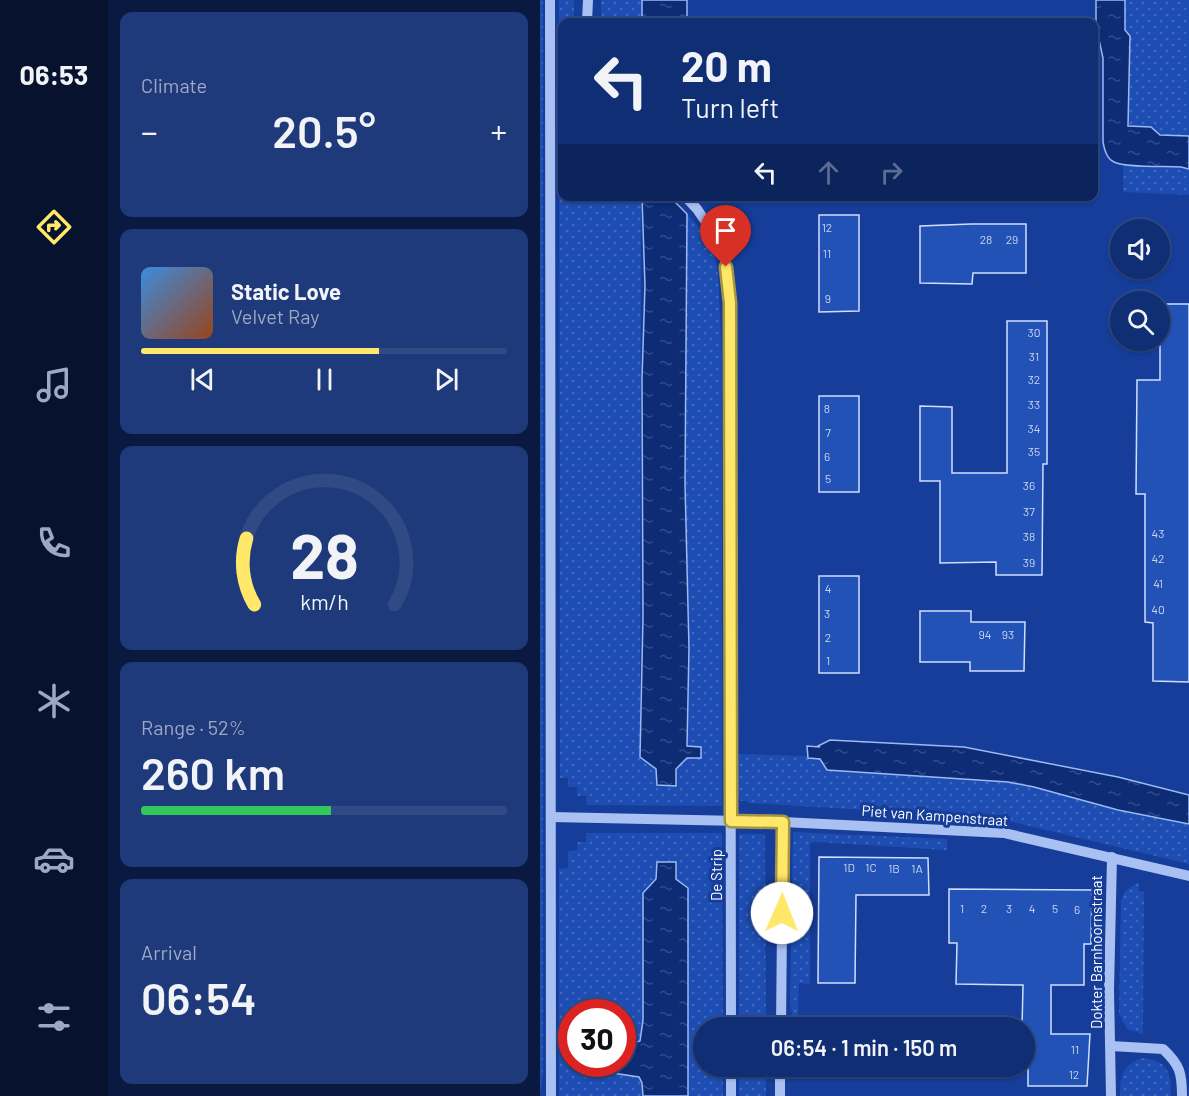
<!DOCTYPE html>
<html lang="en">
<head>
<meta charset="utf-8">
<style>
	body { margin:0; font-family:Barlow,sans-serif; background:#1e3a7b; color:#f1f3f6; height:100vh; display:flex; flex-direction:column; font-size:22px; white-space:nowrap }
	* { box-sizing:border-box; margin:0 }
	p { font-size:20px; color:#9ca8c4 }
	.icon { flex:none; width:33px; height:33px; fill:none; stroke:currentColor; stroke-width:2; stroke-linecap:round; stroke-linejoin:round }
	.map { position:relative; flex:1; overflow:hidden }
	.panel { display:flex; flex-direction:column; gap:12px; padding:12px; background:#09193f; width:432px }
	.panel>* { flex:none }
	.banner { position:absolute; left:18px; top:18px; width:540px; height:183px; border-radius:12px; box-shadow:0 2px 4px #0004,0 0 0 2px #304a85; background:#102e73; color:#f1f3f6; overflow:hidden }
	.controls { position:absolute; left:570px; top:219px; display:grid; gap:12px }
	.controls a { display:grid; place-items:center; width:60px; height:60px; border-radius:50%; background:#102e73; box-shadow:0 2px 4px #0004,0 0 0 2px #304a85; font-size:30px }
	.speed { position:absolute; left:18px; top:999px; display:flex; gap:12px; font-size:30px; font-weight:700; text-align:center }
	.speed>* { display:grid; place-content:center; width:78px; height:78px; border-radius:50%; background:#102e73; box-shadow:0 2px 4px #0004,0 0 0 2px #304a85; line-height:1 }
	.speed .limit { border:9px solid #d22; background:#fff; color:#111 }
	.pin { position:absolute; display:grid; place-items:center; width:51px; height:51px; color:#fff; margin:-62px -26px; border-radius:50% 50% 50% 0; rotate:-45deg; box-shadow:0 0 6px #0007 }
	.pin .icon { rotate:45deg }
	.me { position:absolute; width:66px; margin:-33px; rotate:1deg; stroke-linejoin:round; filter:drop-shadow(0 0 4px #0008) }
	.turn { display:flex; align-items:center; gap:21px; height:126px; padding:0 24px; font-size:27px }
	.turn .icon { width:78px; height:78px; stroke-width:2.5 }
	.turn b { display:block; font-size:42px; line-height:51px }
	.lanes { display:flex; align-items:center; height:57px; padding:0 24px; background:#0003; justify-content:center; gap:30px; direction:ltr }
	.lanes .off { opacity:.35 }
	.big { font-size:45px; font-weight:600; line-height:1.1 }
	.panel .tile { flex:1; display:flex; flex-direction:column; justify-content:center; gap:9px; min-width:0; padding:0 21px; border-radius:12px; background:#1e3a7b }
	.panel .dial { align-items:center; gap:0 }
	.dial svg { height:156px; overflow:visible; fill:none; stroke:#304a85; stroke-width:7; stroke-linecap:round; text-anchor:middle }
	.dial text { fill:#f1f3f6; stroke:none }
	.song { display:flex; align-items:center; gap:18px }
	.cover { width:72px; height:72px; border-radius:9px; background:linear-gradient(135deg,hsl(210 70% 55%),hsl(20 70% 35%)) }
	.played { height:6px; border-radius:3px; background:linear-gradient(90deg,#ffe769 65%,#304a85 65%) }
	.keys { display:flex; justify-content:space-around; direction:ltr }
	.heat { display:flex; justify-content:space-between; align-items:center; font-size:33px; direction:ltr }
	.charge { height:9px; border-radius:4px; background:linear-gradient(90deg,#34c759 52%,#304a85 0) }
	.trip { position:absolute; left:153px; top:1017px; width:342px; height:60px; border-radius:30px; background:#102e73; box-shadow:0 2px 4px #0004,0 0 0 2px #304a85; font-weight:600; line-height:60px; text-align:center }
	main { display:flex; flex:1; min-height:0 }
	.dock { display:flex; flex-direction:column; width:108px; justify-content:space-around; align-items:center; background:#06122e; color:#9ca8c4 }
	.dock .icon { width:42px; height:42px }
	.dock .active { color:#ffe769 }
	.dock b { font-size:27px; color:#f1f3f6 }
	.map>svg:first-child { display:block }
</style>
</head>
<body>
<main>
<nav class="dock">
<b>06:53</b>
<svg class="icon active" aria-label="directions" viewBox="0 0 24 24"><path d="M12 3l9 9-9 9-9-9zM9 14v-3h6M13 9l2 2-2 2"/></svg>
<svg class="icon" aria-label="music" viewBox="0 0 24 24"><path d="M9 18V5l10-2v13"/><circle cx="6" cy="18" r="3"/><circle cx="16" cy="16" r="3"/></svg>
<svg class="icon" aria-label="phone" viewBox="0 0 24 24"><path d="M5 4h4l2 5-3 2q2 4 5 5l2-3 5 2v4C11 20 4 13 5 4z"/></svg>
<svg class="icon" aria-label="climate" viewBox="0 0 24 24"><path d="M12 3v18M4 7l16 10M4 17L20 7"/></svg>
<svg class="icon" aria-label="car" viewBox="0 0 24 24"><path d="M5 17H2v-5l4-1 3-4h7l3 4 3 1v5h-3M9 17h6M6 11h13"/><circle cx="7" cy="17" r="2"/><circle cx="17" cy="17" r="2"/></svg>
<svg class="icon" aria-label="filters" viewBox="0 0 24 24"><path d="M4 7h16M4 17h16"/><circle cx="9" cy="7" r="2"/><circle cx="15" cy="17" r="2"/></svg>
</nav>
<section class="panel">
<div class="tile"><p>Climate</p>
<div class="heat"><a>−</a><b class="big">20.5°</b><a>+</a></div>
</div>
<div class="tile">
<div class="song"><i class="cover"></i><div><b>Static Love</b><p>Velvet Ray</p></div></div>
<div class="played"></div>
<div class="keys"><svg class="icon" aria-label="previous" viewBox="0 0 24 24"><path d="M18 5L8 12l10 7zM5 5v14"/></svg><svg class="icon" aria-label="pause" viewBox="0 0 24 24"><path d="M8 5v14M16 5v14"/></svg><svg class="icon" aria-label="next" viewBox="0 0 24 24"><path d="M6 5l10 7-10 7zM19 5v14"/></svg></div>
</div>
<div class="tile dial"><svg viewBox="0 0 100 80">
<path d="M14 69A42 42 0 1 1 86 69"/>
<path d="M14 69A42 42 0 0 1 10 35" stroke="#ffe769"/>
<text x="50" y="56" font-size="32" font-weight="700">28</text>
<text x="50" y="72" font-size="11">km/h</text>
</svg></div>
<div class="tile"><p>Range · 52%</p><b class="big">260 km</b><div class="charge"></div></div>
<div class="tile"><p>Arrival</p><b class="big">06:54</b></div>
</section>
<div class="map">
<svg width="649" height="1096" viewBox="0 0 649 1096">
	<defs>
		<pattern id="green-dots" width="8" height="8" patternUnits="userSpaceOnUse" patternTransform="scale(1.5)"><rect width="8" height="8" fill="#1d4db2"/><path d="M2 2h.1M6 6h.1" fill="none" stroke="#3f68be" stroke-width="1.8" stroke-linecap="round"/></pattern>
		<pattern id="water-ripples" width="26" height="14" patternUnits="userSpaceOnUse" patternTransform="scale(1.5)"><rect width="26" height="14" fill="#0d2c75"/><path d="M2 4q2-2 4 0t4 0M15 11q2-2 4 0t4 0" fill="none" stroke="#314c8a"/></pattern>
	</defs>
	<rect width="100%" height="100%" fill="#153d99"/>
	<!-- green -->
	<g fill="url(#green-dots)">
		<path d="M0,0H3V1074L0,1096Z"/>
		<path d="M19,0H34V22H22V196L101,197L100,757L116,769L117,785L147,758H161L160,747H147L149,648L145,484L147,214L159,227L169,244L175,257L178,275L182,355V806L47,805L46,796H37V787H28V778H20Z"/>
		<rect x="61" y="0" width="41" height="22"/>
		<path d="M584,0H649V195L583,192Z"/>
		<path d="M198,754L267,756L268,758H280L288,770L468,782L494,787L578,810L649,824V864L469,821L426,816L208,803L207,801H201L198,797Z"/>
		<path d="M253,832L407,839V850L276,842L270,843V984L259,983L258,1021L252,1014L250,1004Z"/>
		<path d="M46,833H182L183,1027L164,1028V1066L183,1067V1096H148V889L136,879V862L103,893V1020L100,1041L88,1045H83L82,1012H32V1064H57L66,1072L97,1076L102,1083L103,1096H19V869L28,868V851L37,850V842H46Z"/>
		<path d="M199,834H225L226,1027H199Z"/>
		<path d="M599,882V891L604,892L603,1034L587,1029L579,1014L581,901L585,891Z"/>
		<path d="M602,1058C628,1060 631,1073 631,1096H580C580,1076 582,1065 602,1058Z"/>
		<rect x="199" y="1067" width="27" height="29"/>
	</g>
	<!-- water -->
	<g fill="url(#water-ripples)" stroke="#9ab9f5" stroke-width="1.5">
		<rect x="102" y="0" width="45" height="22"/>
		<path d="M556,0H585V30L590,36L588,126L611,127L620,135L649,136V169L641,167C625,166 586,168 574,162C567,159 564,148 563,142V58L556,26Z"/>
		<path d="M102,197H130L147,214L145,484L149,648L147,746L161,747V758H147L136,769V786L117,785L116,769L100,757L103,617L102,379L105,286Z"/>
		<path d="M290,740L424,747L578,777L649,795V824L578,810L494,787L468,782L287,770L280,759L268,758L267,746L280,747L278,746Z"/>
		<path d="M117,862H136V879L148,888V1096H103L102,1083L99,1077L66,1072L56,1064H82L83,1045H88L100,1041L103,1020V893L116,879Z"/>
	</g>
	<!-- building -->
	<g fill="#2352b7" stroke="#d0defd" stroke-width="1.5">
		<path d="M279,215H319V311L279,312Z"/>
		<path d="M431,224H486V273H433L432,284L380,283V226Z"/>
		<path d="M622,304H649V682L613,681V623L605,622V494H596L597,380H620V327H622Z"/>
		<path d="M467,321H507V464H503L502,575H456V562L400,563V481H380V406L412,407V473H467Z"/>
		<rect x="279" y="396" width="40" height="96"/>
		<rect x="279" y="576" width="40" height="97"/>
		<path d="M380,611H431V622H485L484,671H430V662H380Z"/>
		<path d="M279,857L388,858L389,895H316L315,983H278Z"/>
		<path d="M409,889L552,890L551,944H544V985H511V1034H550L547,1086H488V1036H484V1028H482L483,985L416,984L417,943H409Z"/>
	</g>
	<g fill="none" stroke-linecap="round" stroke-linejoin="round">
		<!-- minor -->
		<g stroke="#a8c0f2" stroke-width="10">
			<path d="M10,0L11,1096"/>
			<path d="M47,22L48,0"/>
			<path d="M145,196L157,209L184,249L190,303L191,1028"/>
			<path d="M11,817L243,822L464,833L649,876"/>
			<path d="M241,1028L243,822"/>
			<path d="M571,1046L623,1049C640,1065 642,1073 642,1096"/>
			<path d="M191,1066V1096"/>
			<path d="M240,1096V1066"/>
			<path d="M571,1096L569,990L572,857"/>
		</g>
	</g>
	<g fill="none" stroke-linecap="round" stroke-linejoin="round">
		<defs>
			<path id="route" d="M186,267L190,303L191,821L243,822L242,913"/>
		</defs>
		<!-- route casing -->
		<use href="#route" stroke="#a69644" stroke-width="15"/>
		<!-- route -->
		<use href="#route" stroke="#ffe769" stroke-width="10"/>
	</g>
	<g text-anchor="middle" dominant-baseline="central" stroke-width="6" stroke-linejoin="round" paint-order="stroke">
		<!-- number labels -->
		<g font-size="12" fill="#c8d4ed">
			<text x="287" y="227">12</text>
			<text x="446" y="239">28</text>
			<text x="472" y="239">29</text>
			<text x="287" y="253">11</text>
			<text x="288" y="298">9</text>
			<text x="494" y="332">30</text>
			<text x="494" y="356">31</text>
			<text x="494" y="379">32</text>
			<text x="494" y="404">33</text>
			<text x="287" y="408">8</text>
			<text x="494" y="428">34</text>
			<text x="288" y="432">7</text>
			<text x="494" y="451">35</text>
			<text x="287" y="456">6</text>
			<text x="288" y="478">5</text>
			<text x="489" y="485">36</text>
			<text x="489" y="511">37</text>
			<text x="618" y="533">43</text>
			<text x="489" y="536">38</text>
			<text x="618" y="558">42</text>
			<text x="489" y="562">39</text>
			<text x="618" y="583">41</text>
			<text x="288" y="588">4</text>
			<text x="618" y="609">40</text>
			<text x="287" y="613">3</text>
			<text x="445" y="634">94</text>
			<text x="468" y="634">93</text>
			<text x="288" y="637">2</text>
			<text x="288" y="660">1</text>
			<text x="309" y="867">1D</text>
			<text x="331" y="867">1C</text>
			<text x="354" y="868">1B</text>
			<text x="377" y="868">1A</text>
			<text x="422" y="908">1</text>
			<text x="444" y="908">2</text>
			<text x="469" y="908">3</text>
			<text x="492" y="908">4</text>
			<text x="515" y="908">5</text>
			<text x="537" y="909">6</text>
			<text x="535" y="1049">11</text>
			<text x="534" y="1074">12</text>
		</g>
		<!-- street labels -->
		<g font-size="15" fill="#fff" stroke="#153d99">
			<text transform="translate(395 815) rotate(4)">Piet van Kampenstraat</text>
			<text transform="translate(176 875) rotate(-90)">De Strip</text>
			<text transform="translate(556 952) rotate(-90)">Dokter Barnhoornstraat</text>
		</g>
	</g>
</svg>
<div class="controls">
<a><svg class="icon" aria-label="sound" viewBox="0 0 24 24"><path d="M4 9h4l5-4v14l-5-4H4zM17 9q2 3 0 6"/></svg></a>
<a><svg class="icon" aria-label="search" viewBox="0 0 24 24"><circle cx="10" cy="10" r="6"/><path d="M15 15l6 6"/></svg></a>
</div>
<div class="speed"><div class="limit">30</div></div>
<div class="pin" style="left:186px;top:267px;background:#d93025"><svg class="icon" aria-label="arrive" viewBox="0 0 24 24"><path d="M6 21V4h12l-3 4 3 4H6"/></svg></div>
<svg class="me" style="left:242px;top:913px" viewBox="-20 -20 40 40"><circle r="19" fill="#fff"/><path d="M0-13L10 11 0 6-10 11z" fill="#ffe769"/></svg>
<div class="trip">06:54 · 1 min · 150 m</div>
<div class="banner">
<div class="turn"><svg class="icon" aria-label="left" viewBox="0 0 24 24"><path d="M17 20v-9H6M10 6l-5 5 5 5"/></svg><div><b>20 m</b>Turn left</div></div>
<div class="lanes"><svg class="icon" aria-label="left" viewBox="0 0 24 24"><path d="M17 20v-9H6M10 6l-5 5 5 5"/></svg><svg class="icon off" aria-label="ahead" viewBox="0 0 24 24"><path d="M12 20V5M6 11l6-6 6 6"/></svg><svg class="icon off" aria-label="right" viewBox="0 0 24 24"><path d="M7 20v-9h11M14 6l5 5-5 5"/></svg></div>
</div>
</div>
</main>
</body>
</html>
